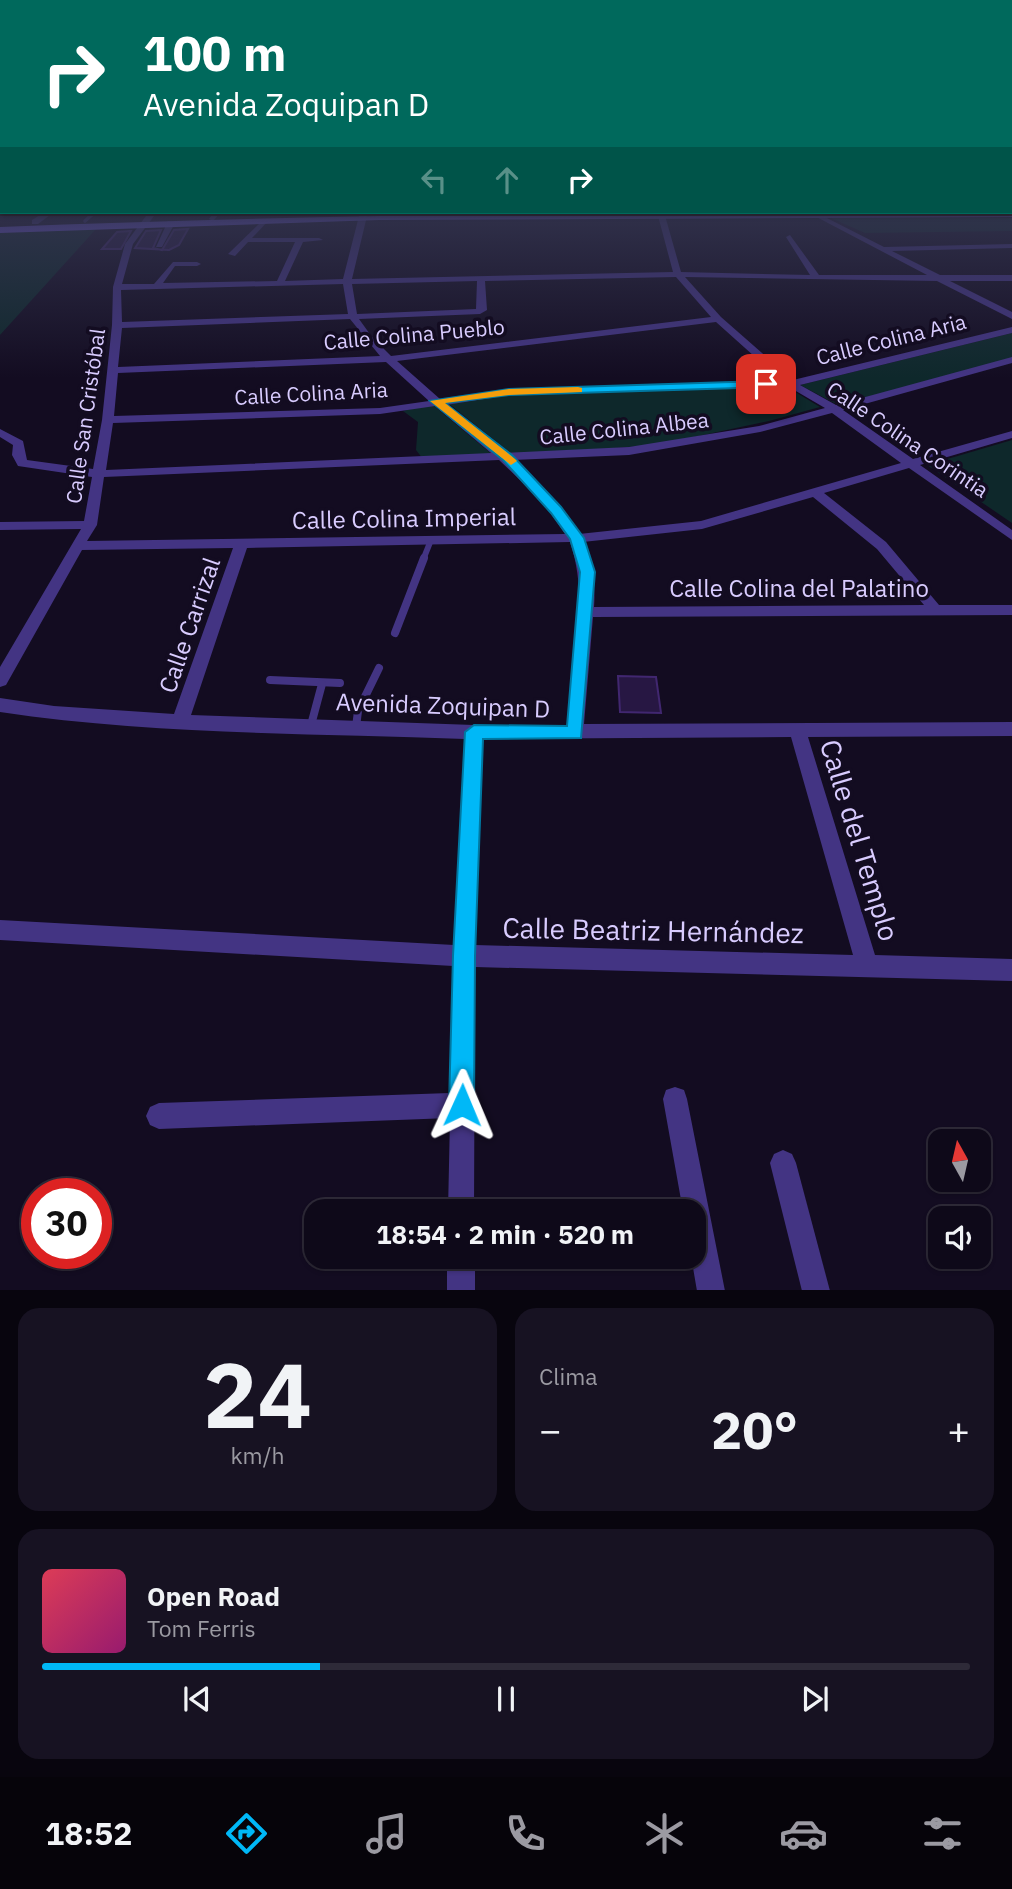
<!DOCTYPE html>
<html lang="es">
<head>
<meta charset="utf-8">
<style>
	body { margin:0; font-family:"IBM Plex Sans",sans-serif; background:#171222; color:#f1f3f6; height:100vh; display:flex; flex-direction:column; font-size:26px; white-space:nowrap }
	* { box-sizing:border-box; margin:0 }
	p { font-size:23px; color:#9b9aa2 }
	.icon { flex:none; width:38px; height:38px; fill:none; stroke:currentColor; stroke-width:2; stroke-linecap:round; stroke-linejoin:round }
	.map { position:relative; height:1290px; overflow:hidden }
	.drawer { display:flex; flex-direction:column; gap:18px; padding:18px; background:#08050e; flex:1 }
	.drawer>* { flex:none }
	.top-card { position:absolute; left:0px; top:0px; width:1013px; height:214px; box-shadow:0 2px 5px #0004,0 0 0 2px #2e2a38; background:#00695c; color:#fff; overflow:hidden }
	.needle { width:46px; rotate:352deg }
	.controls { position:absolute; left:928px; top:1129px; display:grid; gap:14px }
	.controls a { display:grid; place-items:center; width:63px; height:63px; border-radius:14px; background:#0e0919; box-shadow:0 2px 5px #0004,0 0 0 2px #2e2a38; font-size:35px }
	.speed { position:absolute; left:21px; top:1178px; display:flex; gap:14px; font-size:35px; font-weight:700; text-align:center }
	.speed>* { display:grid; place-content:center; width:91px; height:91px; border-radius:50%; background:#0e0919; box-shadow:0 2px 5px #0004,0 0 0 2px #2e2a38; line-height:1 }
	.speed .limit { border:10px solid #d22; background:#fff; color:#111 }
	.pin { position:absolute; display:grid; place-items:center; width:60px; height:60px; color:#fff; margin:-30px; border-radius:14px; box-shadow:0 4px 10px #0006 }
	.me { position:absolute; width:77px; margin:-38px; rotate:1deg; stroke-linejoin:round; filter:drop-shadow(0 0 5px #0008) }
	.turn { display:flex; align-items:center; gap:24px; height:147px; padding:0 28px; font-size:32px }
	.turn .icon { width:91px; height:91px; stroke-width:2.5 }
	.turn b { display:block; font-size:49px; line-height:60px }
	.lanes { display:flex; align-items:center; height:66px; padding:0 28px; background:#0003; justify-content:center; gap:35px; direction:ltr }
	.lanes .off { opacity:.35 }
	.big { font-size:52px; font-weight:700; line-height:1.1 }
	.drawer .tile { flex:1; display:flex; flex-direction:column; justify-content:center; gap:10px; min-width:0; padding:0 24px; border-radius:21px; background:#171222 }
	.drawer .dial { align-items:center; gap:0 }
	.dial b { font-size:91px; line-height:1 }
	.song { display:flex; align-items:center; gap:21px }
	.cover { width:84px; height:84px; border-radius:10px; background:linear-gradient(135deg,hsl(350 70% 55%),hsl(320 70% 35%)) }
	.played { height:7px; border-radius:4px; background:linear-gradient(90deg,#00b8f7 30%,#2e2a38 30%) }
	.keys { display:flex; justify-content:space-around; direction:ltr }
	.heat { display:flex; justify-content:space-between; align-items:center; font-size:38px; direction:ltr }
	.drawer .tiles { flex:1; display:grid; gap:18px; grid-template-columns:1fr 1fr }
	.tile:last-child { grid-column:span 2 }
	.trip { position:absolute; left:304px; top:1199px; width:402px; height:70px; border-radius:21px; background:#0e0919; box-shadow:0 2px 5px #0004,0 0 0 2px #2e2a38; font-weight:700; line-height:70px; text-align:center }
	.dock { display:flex; height:112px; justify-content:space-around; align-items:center; background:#06040a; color:#9b9aa2 }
	.dock .icon { width:49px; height:49px }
	.dock .on { color:#00b8f7 }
	.dock b { font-size:32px; color:#f1f3f6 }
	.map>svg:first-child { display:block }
</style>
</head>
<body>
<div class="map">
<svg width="1012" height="1291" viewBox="0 0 1012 1291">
	<rect width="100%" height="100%" fill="#130c21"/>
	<!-- green -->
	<g fill="#0e282b">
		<path d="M831,218H1012V231L865,233Z"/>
		<path d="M97,228L0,335V233Z"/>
		<path d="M1012,333V358L838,405L800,385Z"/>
		<path d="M787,387L820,407L769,421L657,445L513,455L448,403L516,394Z"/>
		<path d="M432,404L494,456L423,459L416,450L418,422L403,411Z"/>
		<path d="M1012,440V523L927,465Z"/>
	</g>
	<!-- building -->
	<g fill="#271743" stroke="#412770" stroke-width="2">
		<path d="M188,229L179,245L169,250L135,248L146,231L161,230L153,248L162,250L174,230Z"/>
		<path d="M131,231L121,249H102L117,232Z"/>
		<path d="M618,676L656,677L661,713L620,712Z"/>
	</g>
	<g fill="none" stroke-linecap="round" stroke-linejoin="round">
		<!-- lane-far2 -->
		<path stroke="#433483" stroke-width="3.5" d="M85,221L95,212"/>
		<!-- lane-far1 -->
		<path stroke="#433483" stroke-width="6" d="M423,560L431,540"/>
		<!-- lane -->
		<g stroke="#433483" stroke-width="8">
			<path d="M395,633L424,558"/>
			<path d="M270,680L340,683"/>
			<path d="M311,725L322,684"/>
			<path d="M356,727L358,711L379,668"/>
		</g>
		<!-- street -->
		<g fill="#433483" fill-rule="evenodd">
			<path d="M45,212H54L38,224H32V220Z"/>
			<path d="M149,212H157L133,244L122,284H154L173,262H197L201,264L197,266H175L163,283L277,281L295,242H248L235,256L228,254L264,219L268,221L252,238H319L323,240L303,242L285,281L343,279L359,216L363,214L367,216L352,279L673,272L657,212H664L681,272L810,275L786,237L790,235L819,275H927L807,212H815L884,247L1012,244V248L892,251L940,275H1012V281H950L1012,312V319L937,281L685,277L721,317L793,380L1012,327V333L800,385L836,405L1012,357V363L843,410L913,459L1012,431V438L920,465L1012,530V540L909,468L824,493L886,542L939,605H1012V615L593,617L584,724L1012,722V736L808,737L875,955L1012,959V981L475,967L474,1211H448L450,1118L159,1129L150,1125L146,1116L150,1107L159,1103L450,1093L453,966L0,940V920L454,945L465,739C310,733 153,735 0,712V698L54,706L174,714L233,548L82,550L6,685L0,687V667L81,529L0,530V522L84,521L92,477L18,466L12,455L13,445L0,437V429L23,441L27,460L93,469L102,420L112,325L113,287L125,244ZM676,277L711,317L391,356L372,337L359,319L480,314L487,310L485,281ZM477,281L476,309L357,314L352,284ZM343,284L348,314L122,322L121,290ZM350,319L380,356L118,367L122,328ZM716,322L782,381L509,389L440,399L397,361ZM386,362L429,401L380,408L114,416L118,373ZM789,387L825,408L759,426L629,447L505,453L446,405L509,395ZM435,406L491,453L106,470L113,423L380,414ZM832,413L901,463L701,521L579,534L552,497L513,460L629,455L760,432ZM499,460L543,502L565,534L87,541L97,525L104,477ZM813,497L877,549L924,605L594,607C596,583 591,564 583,542L702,529ZM570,542C590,600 573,665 567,725H474L191,715L247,548ZM791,737L853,955L475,945L482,739Z"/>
			<path d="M214,212H221L213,221L209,219Z"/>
			<path d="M457,212H464L465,214L458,216Z"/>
			<path d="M168,221L175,223L162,247H156Z"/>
			<path d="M675,1087L684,1090L687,1099L725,1291H697L691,1256H695V1211H683L663,1099L666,1090Z"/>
			<path d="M783,1150L792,1154L796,1163L830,1291H802L770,1163L774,1154Z"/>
			<rect x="447" y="1256" width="28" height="35"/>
		</g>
		<!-- secondary -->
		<path fill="#7f63ff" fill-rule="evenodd" d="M886,212L1012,213V217L379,220L0,233V227C295,215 590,212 886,212Z"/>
	</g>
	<!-- sky -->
	<linearGradient id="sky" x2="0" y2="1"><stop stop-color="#0a0712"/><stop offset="0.52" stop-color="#33344e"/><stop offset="1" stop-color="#33344e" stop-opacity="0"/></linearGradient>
	<rect width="1012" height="378" fill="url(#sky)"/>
	<!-- route -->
	<path fill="#00b8f7" stroke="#0078a1" stroke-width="2" d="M766,381L771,384L769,387L509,395L445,403L512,455L561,507L584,538L595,572L581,738L483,739L475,956L474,1105L471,1114L462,1118L453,1114L449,1105L453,956L465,732L474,725L567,726L580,572L570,539L551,513L503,460L430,401L509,389Z"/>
	<!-- slow -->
	<path fill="#f59e0b" d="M578,387L582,388V392L509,395L445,403L515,459L517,461L511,465L430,401L509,389Z"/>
	<g text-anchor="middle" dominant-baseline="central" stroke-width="7" stroke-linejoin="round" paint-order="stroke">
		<!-- far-street labels -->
		<g font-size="21" fill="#d9ccff" stroke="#130c21">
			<text transform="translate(414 334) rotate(-5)">Calle Colina Pueblo</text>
			<text transform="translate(891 339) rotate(-14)">Calle Colina Aria</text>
			<text transform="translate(311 393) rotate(-3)">Calle Colina Aria</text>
			<text transform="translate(85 416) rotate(-82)">Calle San Cristóbal</text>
			<text transform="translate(624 428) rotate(-6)">Calle Colina Albea</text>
			<text transform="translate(908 439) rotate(34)">Calle Colina Corintia</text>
		</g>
		<!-- street labels -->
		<g font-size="24" fill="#d9ccff" stroke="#130c21">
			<text transform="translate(404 518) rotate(-1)">Calle Colina Imperial</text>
			<text x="799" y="588">Calle Colina del Palatino</text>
			<text transform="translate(189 625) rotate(-71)">Calle Carrizal</text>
			<text transform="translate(443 705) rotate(2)">Avenida Zoquipan D</text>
		</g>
		<!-- near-street labels -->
		<g font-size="28" fill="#d9ccff" stroke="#130c21">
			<text transform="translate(860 840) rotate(73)">Calle del Templo</text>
			<text transform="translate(653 930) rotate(1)">Calle Beatriz Hernández</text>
		</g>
	</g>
</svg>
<div class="controls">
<a><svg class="needle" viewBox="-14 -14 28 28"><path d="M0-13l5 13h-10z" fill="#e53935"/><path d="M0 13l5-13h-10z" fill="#9b9aa2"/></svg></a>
<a><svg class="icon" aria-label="sound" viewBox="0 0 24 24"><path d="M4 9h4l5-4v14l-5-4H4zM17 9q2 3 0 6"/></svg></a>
</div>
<div class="speed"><div class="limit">30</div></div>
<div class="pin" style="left:766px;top:384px;background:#d93025"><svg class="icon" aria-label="arrive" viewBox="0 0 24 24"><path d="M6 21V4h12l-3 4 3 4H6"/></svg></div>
<svg class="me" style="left:462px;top:1105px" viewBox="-20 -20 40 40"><path d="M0-17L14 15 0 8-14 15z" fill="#00b8f7" stroke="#fff" stroke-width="4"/></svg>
<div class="trip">18:54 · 2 min · 520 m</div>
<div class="top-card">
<div class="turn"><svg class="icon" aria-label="right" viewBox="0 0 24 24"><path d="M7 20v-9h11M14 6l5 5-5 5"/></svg><div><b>100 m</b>Avenida Zoquipan D</div></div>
<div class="lanes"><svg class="icon off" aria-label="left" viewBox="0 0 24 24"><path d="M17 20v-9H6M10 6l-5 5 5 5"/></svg><svg class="icon off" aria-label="ahead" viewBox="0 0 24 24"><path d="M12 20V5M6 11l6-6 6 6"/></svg><svg class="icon" aria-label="right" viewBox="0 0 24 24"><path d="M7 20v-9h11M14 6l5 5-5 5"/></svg></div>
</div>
</div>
<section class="drawer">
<div class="tiles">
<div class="tile dial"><b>24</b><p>km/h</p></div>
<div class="tile"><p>Clima</p>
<div class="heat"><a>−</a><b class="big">20°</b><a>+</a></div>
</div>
<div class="tile">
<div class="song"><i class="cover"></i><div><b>Open Road</b><p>Tom Ferris</p></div></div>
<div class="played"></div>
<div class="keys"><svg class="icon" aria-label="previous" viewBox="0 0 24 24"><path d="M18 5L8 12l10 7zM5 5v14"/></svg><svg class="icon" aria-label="pause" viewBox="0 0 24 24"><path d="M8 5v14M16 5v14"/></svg><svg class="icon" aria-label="next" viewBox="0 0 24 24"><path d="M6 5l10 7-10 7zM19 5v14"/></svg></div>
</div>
</div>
</section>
<nav class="dock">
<b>18:52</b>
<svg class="icon on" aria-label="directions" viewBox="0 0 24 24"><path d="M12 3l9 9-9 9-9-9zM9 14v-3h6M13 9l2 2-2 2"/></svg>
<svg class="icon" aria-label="music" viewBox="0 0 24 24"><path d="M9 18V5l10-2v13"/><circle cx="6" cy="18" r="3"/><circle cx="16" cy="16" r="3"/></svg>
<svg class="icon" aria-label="phone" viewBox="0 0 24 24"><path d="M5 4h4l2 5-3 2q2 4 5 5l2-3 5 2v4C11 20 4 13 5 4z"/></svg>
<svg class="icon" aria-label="climate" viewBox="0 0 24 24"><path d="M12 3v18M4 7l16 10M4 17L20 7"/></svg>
<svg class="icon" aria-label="car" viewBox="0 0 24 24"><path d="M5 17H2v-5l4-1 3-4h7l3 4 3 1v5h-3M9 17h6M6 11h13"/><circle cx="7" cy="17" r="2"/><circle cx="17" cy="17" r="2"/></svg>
<svg class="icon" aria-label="filters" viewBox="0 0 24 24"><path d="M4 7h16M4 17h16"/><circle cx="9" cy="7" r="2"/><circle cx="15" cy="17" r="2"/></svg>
</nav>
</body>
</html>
